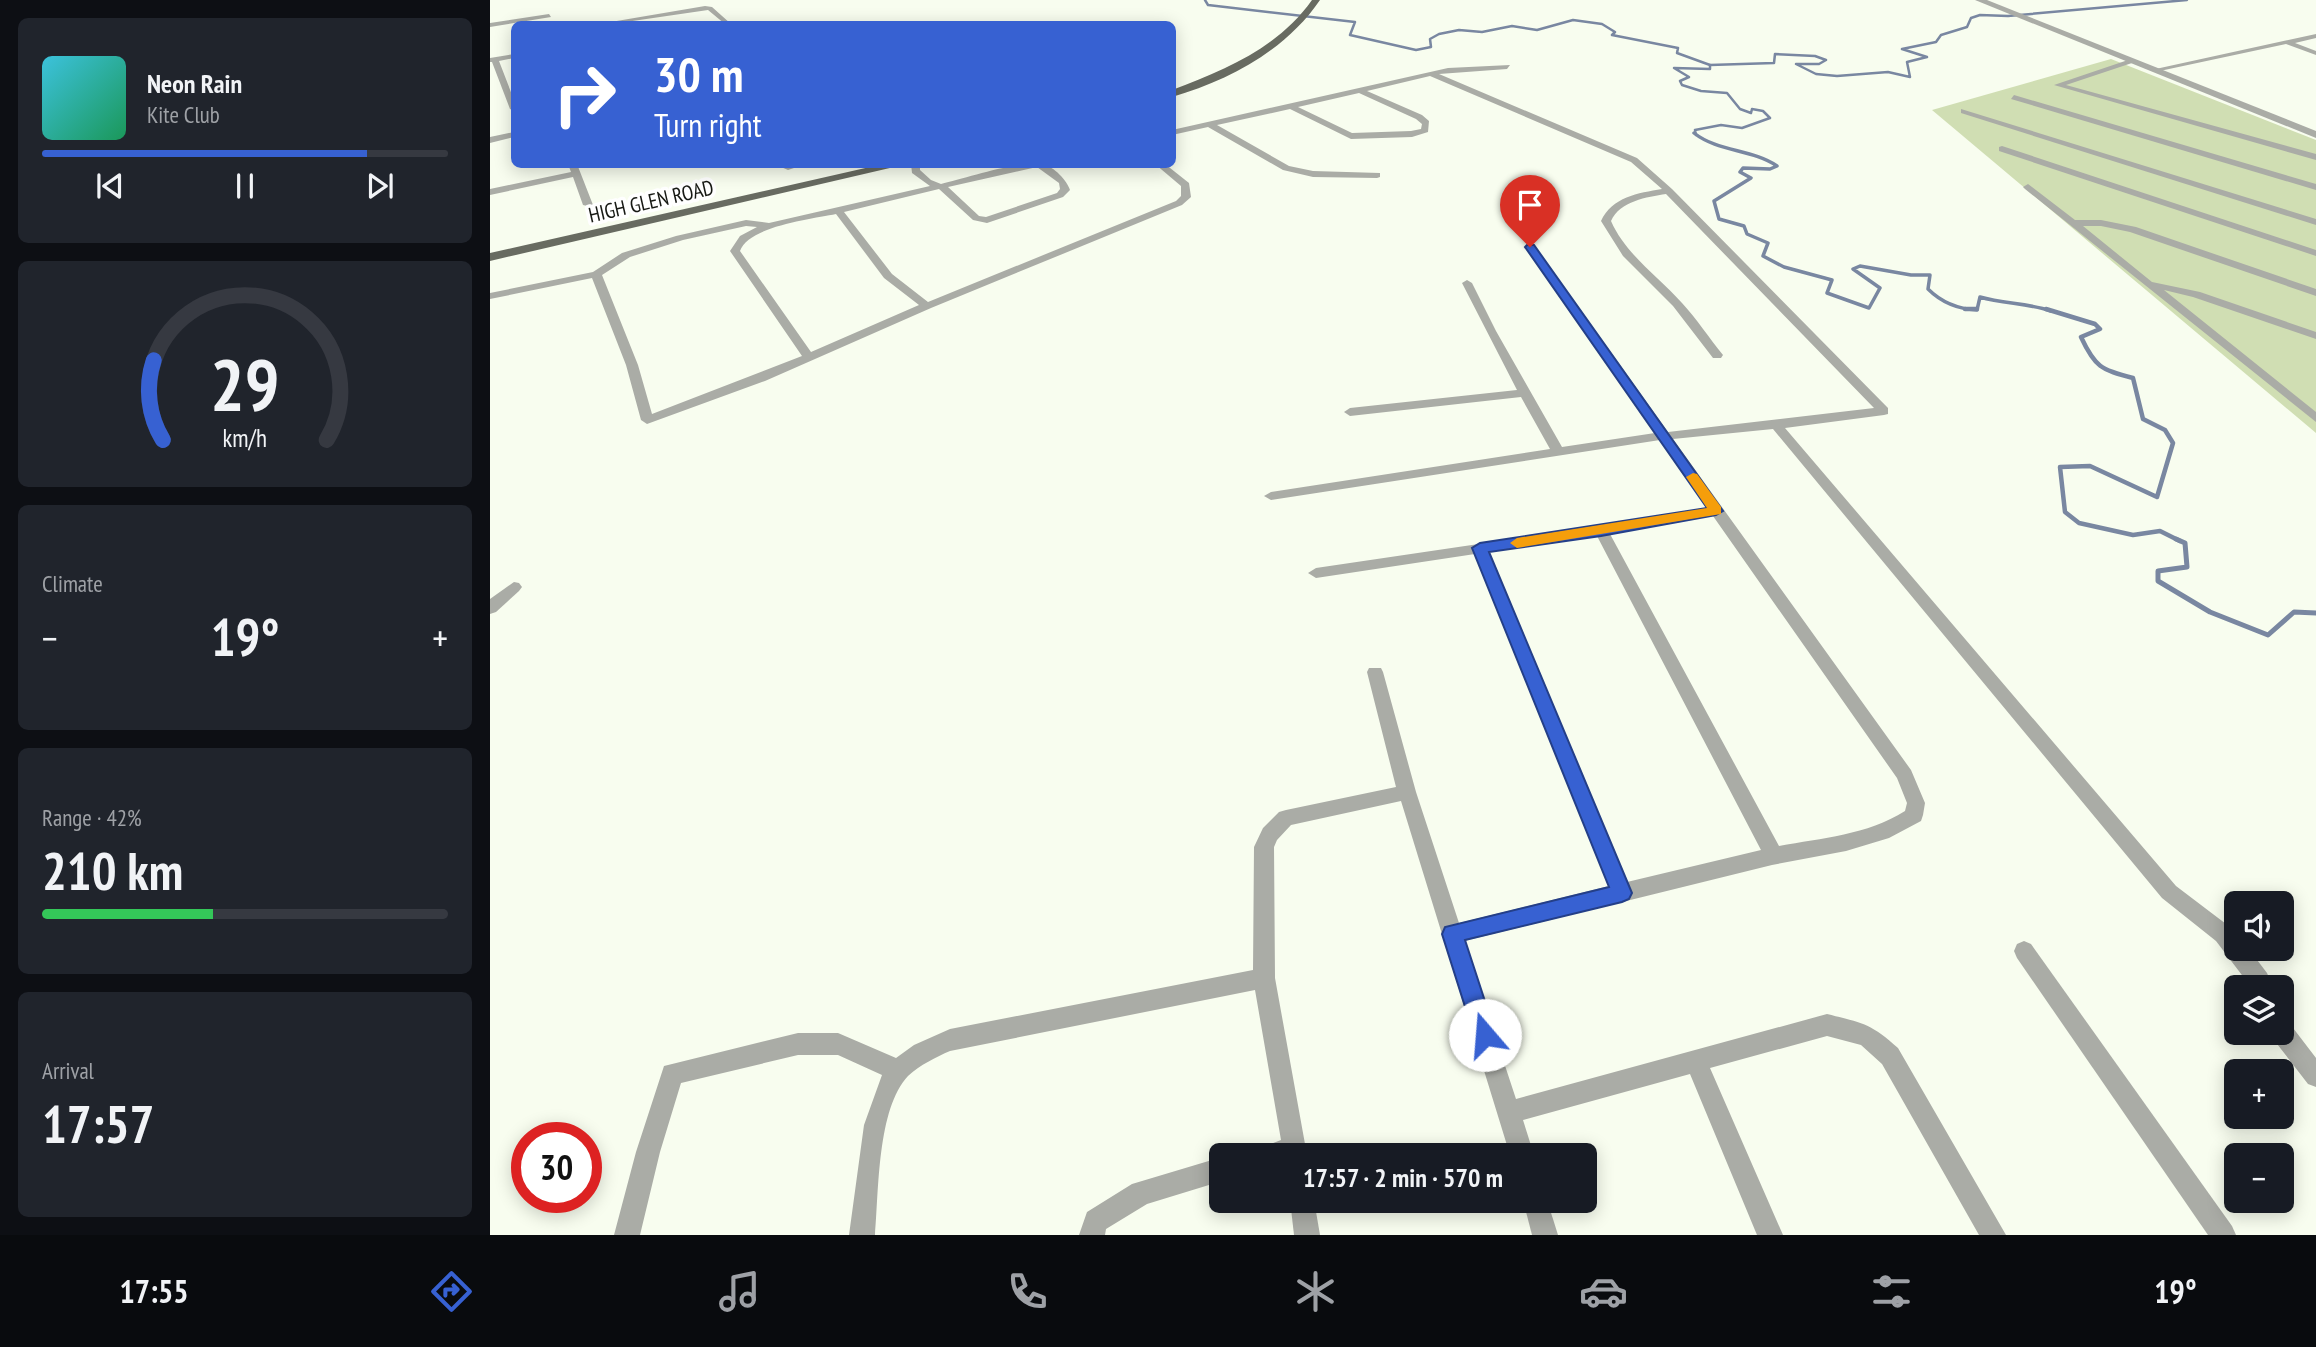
<!DOCTYPE html>
<html lang="en">
<head>
<meta charset="utf-8">
<style>
	body { margin:0; font-family:"PT Sans Narrow",sans-serif; background:#20242c; color:#f1f3f6; height:100vh; display:flex; flex-direction:column; font-size:26px; white-space:nowrap }
	* { box-sizing:border-box; margin:0 }
	p { font-size:23px; color:#9ea1a6 }
	.icon { flex:none; width:38px; height:38px; fill:none; stroke:currentColor; stroke-width:2; stroke-linecap:round; stroke-linejoin:round }
	.map { position:relative; flex:1; overflow:hidden }
	.side { display:flex; flex-direction:column; gap:18px; padding:18px; background:#0d0f14; width:490px }
	.side>* { flex:none }
	.guide { position:absolute; left:21px; top:21px; width:665px; height:147px; border-radius:10px; box-shadow:0 4px 18px #0003; background:#3761d2; color:#fff; overflow:hidden }
	.tools { position:absolute; left:1734px; top:891px; display:grid; gap:14px }
	.tools a { display:grid; place-items:center; width:70px; height:70px; border-radius:10px; background:#171b24; box-shadow:0 4px 18px #0003; font-size:35px }
	.speed { position:absolute; left:21px; top:1122px; display:flex; gap:14px; font-size:35px; font-weight:700; text-align:center }
	.speed>* { display:grid; place-content:center; width:91px; height:91px; border-radius:50%; background:#171b24; box-shadow:0 4px 18px #0003; line-height:1 }
	.speed .limit { border:10px solid #d22; background:#fff; color:#111 }
	.pin { position:absolute; display:grid; place-items:center; width:60px; height:60px; color:#fff; margin:-72px -30px; border-radius:50% 50% 50% 0; rotate:-45deg; box-shadow:0 0 7px #0007 }
	.pin .icon { rotate:45deg }
	.me { position:absolute; width:77px; margin:-38px; rotate:342deg; stroke-linejoin:round; filter:drop-shadow(0 0 5px #0008) }
	.turn { display:flex; align-items:center; gap:24px; height:147px; padding:0 28px; font-size:32px }
	.turn .icon { width:91px; height:91px; stroke-width:2.5 }
	.turn b { display:block; font-size:49px; line-height:60px }
	.big { font-size:52px; font-weight:700; line-height:1.1 }
	.side .widget { flex:1; display:flex; flex-direction:column; justify-content:center; gap:10px; min-width:0; padding:0 24px; border-radius:10px; background:#20242c }
	.side .dial { align-items:center; gap:0 }
	.dial svg { height:182px; overflow:visible; fill:none; stroke:#363941; stroke-width:7; stroke-linecap:round; text-anchor:middle }
	.dial text { fill:#f1f3f6; stroke:none }
	.song { display:flex; align-items:center; gap:21px }
	.cover { width:84px; height:84px; border-radius:10px; background:linear-gradient(135deg,hsl(190 70% 55%),hsl(150 70% 35%)) }
	.played { height:7px; border-radius:4px; background:linear-gradient(90deg,#3761d2 80%,#363941 80%) }
	.keys { display:flex; justify-content:space-around; direction:ltr }
	.heat { display:flex; justify-content:space-between; align-items:center; font-size:38px; direction:ltr }
	.charge { height:10px; border-radius:5px; background:linear-gradient(90deg,#34c759 42%,#363941 0) }
	.trip { position:absolute; left:719px; top:1143px; width:388px; height:70px; border-radius:10px; background:#171b24; box-shadow:0 4px 18px #0003; font-weight:700; line-height:70px; text-align:center }
	.menu { display:flex; height:112px; justify-content:space-around; align-items:center; background:#090b0e; color:#9ea1a6 }
	.menu .icon { width:49px; height:49px }
	.menu .on { color:#3761d2 }
	.menu b { font-size:32px; color:#f1f3f6 }
	main { display:flex; flex:1; min-height:0 }
	.map>svg:first-child { display:block }
</style>
</head>
<body>
<main>
<section class="side">
<div class="widget">
<div class="song"><i class="cover"></i><div><b>Neon Rain</b><p>Kite Club</p></div></div>
<div class="played"></div>
<div class="keys"><svg class="icon" aria-label="previous" viewBox="0 0 24 24"><path d="M18 5L8 12l10 7zM5 5v14"/></svg><svg class="icon" aria-label="pause" viewBox="0 0 24 24"><path d="M8 5v14M16 5v14"/></svg><svg class="icon" aria-label="next" viewBox="0 0 24 24"><path d="M6 5l10 7-10 7zM19 5v14"/></svg></div>
</div>
<div class="widget dial"><svg viewBox="0 0 100 80">
<path d="M14 69A42 42 0 1 1 86 69"/>
<path d="M14 69A42 42 0 0 1 10 34" stroke="#3761d2"/>
<text x="50" y="56" font-size="32" font-weight="700">29</text>
<text x="50" y="72" font-size="11">km/h</text>
</svg></div>
<div class="widget"><p>Climate</p>
<div class="heat"><a>−</a><b class="big">19°</b><a>+</a></div>
</div>
<div class="widget"><p>Range · 42%</p><b class="big">210 km</b><div class="charge"></div></div>
<div class="widget"><p>Arrival</p><b class="big">17:57</b></div>
</section>
<div class="map">
<svg width="1826" height="1235" viewBox="0 0 1826 1235">
	<rect width="100%" height="100%" fill="#f8fdef"/>
	<!-- green -->
	<path fill="#d0deb3" d="M1621,59L1826,140V433L1442,110Z"/>
	<g fill="none" stroke-linecap="round" stroke-linejoin="round">
		<!-- stream-far3 -->
		<g stroke="#7987a1" stroke-width="2.5">
			<path d="M715,0L718,5L865,22L860,35L926,50L941,47L940,39L949,34L969,30L992,32L1022,26L1047,30L1083,20L1112,24L1125,32L1122,35L1188,48L1187,53L1220,65V69L1184,68L1199,77L1190,81L1192,85L1211,91L1237,93L1250,109L1261,113L1262,109L1273,111L1280,118L1252,128L1231,125L1205,130L1206,135"/>
			<path d="M1220,65L1284,63L1285,54L1325,56L1336,60L1329,64H1306L1326,74L1347,76L1398,72L1420,77L1417,62L1437,57L1412,49L1446,42L1451,35L1477,27L1481,18L1490,15L1518,16L1697,0"/>
		</g>
		<!-- stream-far2 -->
		<path stroke="#7987a1" stroke-width="3.5" d="M1204,133C1228,152 1262,149 1287,166L1280,169L1253,168L1250,172L1261,178L1224,201L1229,219L1254,226L1257,234L1278,243L1273,256L1294,267L1342,280L1337,293L1379,308L1390,288L1363,269L1370,266L1421,275H1440L1438,289C1452,303 1468,309 1487,310L1490,297C1514,304 1538,303 1561,311"/>
		<!-- stream-far1 -->
		<g stroke="#7987a1" stroke-width="4.5">
			<path d="M1475,309H1487"/>
			<path d="M1556,309L1605,324L1610,329L1591,337C1605,367 1611,370 1643,378L1653,419L1675,430L1683,443L1667,497L1600,466L1570,467L1575,512L1589,523L1643,535L1670,531L1690,541"/>
		</g>
		<!-- stream -->
		<path stroke="#7987a1" stroke-width="5" d="M1686,539L1695,543L1697,567L1668,571V581L1720,612L1778,635L1804,612L1826,613"/>
		<!-- minor -->
		<g fill="#aaaca6" fill-rule="evenodd">
			<path d="M215,6L222,7L241,24H235L218,10L122,24H109Z"/>
			<path d="M59,14L61,17L0,27V23Z"/>
			<path d="M1826,34V38L1805,43L1826,51V55L1796,44L1665,72L1661,70Z"/>
			<path d="M24,54V58L9,61L24,100V111L20,109L2,62H0V58Z"/>
			<path d="M1641,59L1648,61L1576,85L1826,154V160L1564,85Z"/>
			<path d="M1020,65L1017,69L949,74L1147,158L1182,189L1398,408V414L1394,415L1295,428L1686,886L1740,927L1746,935V948H1758L1777,973L1783,987H1761L1726,941L1672,898L1283,429L1183,439L1421,770L1435,803L1433,815L1431,821L1399,838L1356,851L1282,865L974,941L1026,1099L1337,1014C1373,1023 1380,1023 1408,1048L1516,1235H1489L1392,1064L1371,1045L1337,1036L1220,1068L1293,1235H1267L1200,1074L1033,1120L1044,1155H1020L911,801L801,825L787,840L784,847L785,978L817,1155H769L773,1147L791,1140L765,990L460,1051C446,1057 430,1065 418,1076C387,1109 389,1191 385,1235H359L374,1125L392,1075L348,1055H308L191,1083L170,1152L150,1235H124L146,1152L174,1066L308,1033H348L406,1058L424,1045L460,1029L763,970L764,847L773,828L789,812L796,810L906,787L877,672L879,668H891L893,672L926,792L969,923L1119,886L985,554L826,578L818,573L826,568L1111,526L1218,508L1170,440L781,500L774,496L781,492L1060,449L1031,397L860,416L854,412L860,408L1027,390L972,283L977,280L982,283L1006,331L1072,447L1165,433L1035,247L1040,244L1044,245L1178,432L1384,408L1176,194C1157,197 1130,201 1121,221C1136,255 1168,276 1192,303C1207,319 1219,338 1233,355L1231,358H1223L1183,306L1133,256L1111,221C1122,197 1148,193 1172,189L1141,162L940,76L877,91L932,115L939,121L938,132L922,137L861,139L800,109L727,125L799,166L823,171L890,173V177L887,178L823,177L793,170L718,127L682,135V130L958,68ZM869,93L926,119L932,124L931,129L921,131L862,133L808,107ZM1223,516L1407,778L1417,803L1415,811C1377,835 1332,838 1289,846L1120,534ZM1107,536L1271,850L1137,882L999,552Z"/>
			<path d="M1524,95L1826,184V190L1521,99Z"/>
			<path d="M1471,109L1826,219V225L1471,113Z"/>
			<path d="M24,132V137L0,143V137Z"/>
			<path d="M1512,146L1826,250V256L1509,151V147Z"/>
			<path d="M78,164H87L103,205L101,207L93,205L83,177L0,195V189L81,172Z"/>
			<path d="M284,164H316L298,170Z"/>
			<path d="M421,164H430V170L441,180L451,184C476,178 530,160 553,164C564,167 577,180 580,190L573,197L497,223L483,220L449,189L354,212L402,274L438,302L686,201L691,196V186L665,164H675L699,183L701,197L692,205L441,308L275,381L157,424L151,420L136,365L102,278L0,299V293L103,272L132,253L186,236L256,220L279,223L440,186L422,173ZM547,167L569,183L570,189L567,193L496,217L489,216L458,187ZM346,214L394,278L429,305L321,352L250,251C259,226 322,219 346,214ZM256,226L267,227L250,236L240,251L312,356L162,414L148,365L112,275L140,257L193,240Z"/>
			<path d="M1538,184L1585,220H1611L1646,227L1826,289V296L1640,232L1611,226H1593L1662,282L1710,292L1826,332V339L1703,297L1674,290L1826,412V422L1535,189L1533,187Z"/>
			<path d="M24,582L29,583L32,587L29,591L6,612L0,614V599Z"/>
			<path d="M1534,941L1541,944L1742,1226L1746,1235H1718L1527,958L1524,951L1527,944Z"/>
			<path d="M1792,1021L1800,1024L1826,1058V1087L1818,1084L1784,1040L1781,1032H1792Z"/>
			<path d="M732,1157V1181L657,1204L616,1229L615,1235H589L597,1212L642,1184Z"/>
			<path d="M800,1200H824L830,1235H804Z"/>
			<path d="M1033,1200H1057L1068,1235H1042Z"/>
		</g>
		<!-- tertiary -->
		<path fill="#aaaca6" fill-rule="evenodd" d="M1485,0H1497L1826,131V138Z"/>
		<!-- primary -->
		<g fill="#686b61" fill-rule="evenodd">
			<path d="M822,0H830C796,50 740,80 682,97V90C735,70 788,48 822,0Z"/>
			<path d="M393,164H417L0,261V253Z"/>
		</g>
	</g>
	<!-- route -->
	<path fill="#3761d2" stroke="#243f88" stroke-width="2" d="M1037,245H1044L1233,511L1226,515L1111,536L999,552L1142,893L1139,899L1132,902L975,940L1006,1035L1003,1043L995,1047L987,1043L984,1035L952,934L955,927L1119,887L982,548L990,543L1217,508L1035,247Z"/>
	<!-- slow -->
	<path fill="#f59e0b" d="M1203,473L1207,474L1231,507V514L1027,548L1020,543L1027,538L1217,508L1196,477Z"/>
	<g text-anchor="middle" dominant-baseline="central" stroke-width="7" stroke-linejoin="round" paint-order="stroke">
		<!-- far-street labels -->
		<g font-size="21" fill="#171914" stroke="#fff">
			<text transform="translate(161 201) rotate(-13)">HIGH GLEN ROAD</text>
		</g>
	</g>
</svg>
<div class="tools">
<a><svg class="icon" aria-label="sound" viewBox="0 0 24 24"><path d="M4 9h4l5-4v14l-5-4H4zM17 9q2 3 0 6"/></svg></a>
<a><svg class="icon" aria-label="layers" viewBox="0 0 24 24"><path d="M12 4l9 5-9 5-9-5zM3 14l9 5 9-5"/></svg></a>
<a>+</a>
<a>−</a>
</div>
<div class="speed"><div class="limit">30</div></div>
<div class="pin" style="left:1040px;top:247px;background:#d93025"><svg class="icon" aria-label="arrive" viewBox="0 0 24 24"><path d="M6 21V4h12l-3 4 3 4H6"/></svg></div>
<svg class="me" style="left:995px;top:1035px" viewBox="-20 -20 40 40"><circle r="19" fill="#fff"/><path d="M0-13L10 11 0 6-10 11z" fill="#3761d2"/></svg>
<div class="trip">17:57 · 2 min · 570 m</div>
<div class="guide">
<div class="turn"><svg class="icon" aria-label="right" viewBox="0 0 24 24"><path d="M7 20v-9h11M14 6l5 5-5 5"/></svg><div><b>30 m</b>Turn right</div></div>
</div>
</div>
</main>
<nav class="menu">
<b>17:55</b>
<svg class="icon on" aria-label="directions" viewBox="0 0 24 24"><path d="M12 3l9 9-9 9-9-9zM9 14v-3h6M13 9l2 2-2 2"/></svg>
<svg class="icon" aria-label="music" viewBox="0 0 24 24"><path d="M9 18V5l10-2v13"/><circle cx="6" cy="18" r="3"/><circle cx="16" cy="16" r="3"/></svg>
<svg class="icon" aria-label="phone" viewBox="0 0 24 24"><path d="M5 4h4l2 5-3 2q2 4 5 5l2-3 5 2v4C11 20 4 13 5 4z"/></svg>
<svg class="icon" aria-label="climate" viewBox="0 0 24 24"><path d="M12 3v18M4 7l16 10M4 17L20 7"/></svg>
<svg class="icon" aria-label="car" viewBox="0 0 24 24"><path d="M5 17H2v-5l4-1 3-4h7l3 4 3 1v5h-3M9 17h6M6 11h13"/><circle cx="7" cy="17" r="2"/><circle cx="17" cy="17" r="2"/></svg>
<svg class="icon" aria-label="filters" viewBox="0 0 24 24"><path d="M4 7h16M4 17h16"/><circle cx="9" cy="7" r="2"/><circle cx="15" cy="17" r="2"/></svg>
<b>19°</b>
</nav>
</body>
</html>
